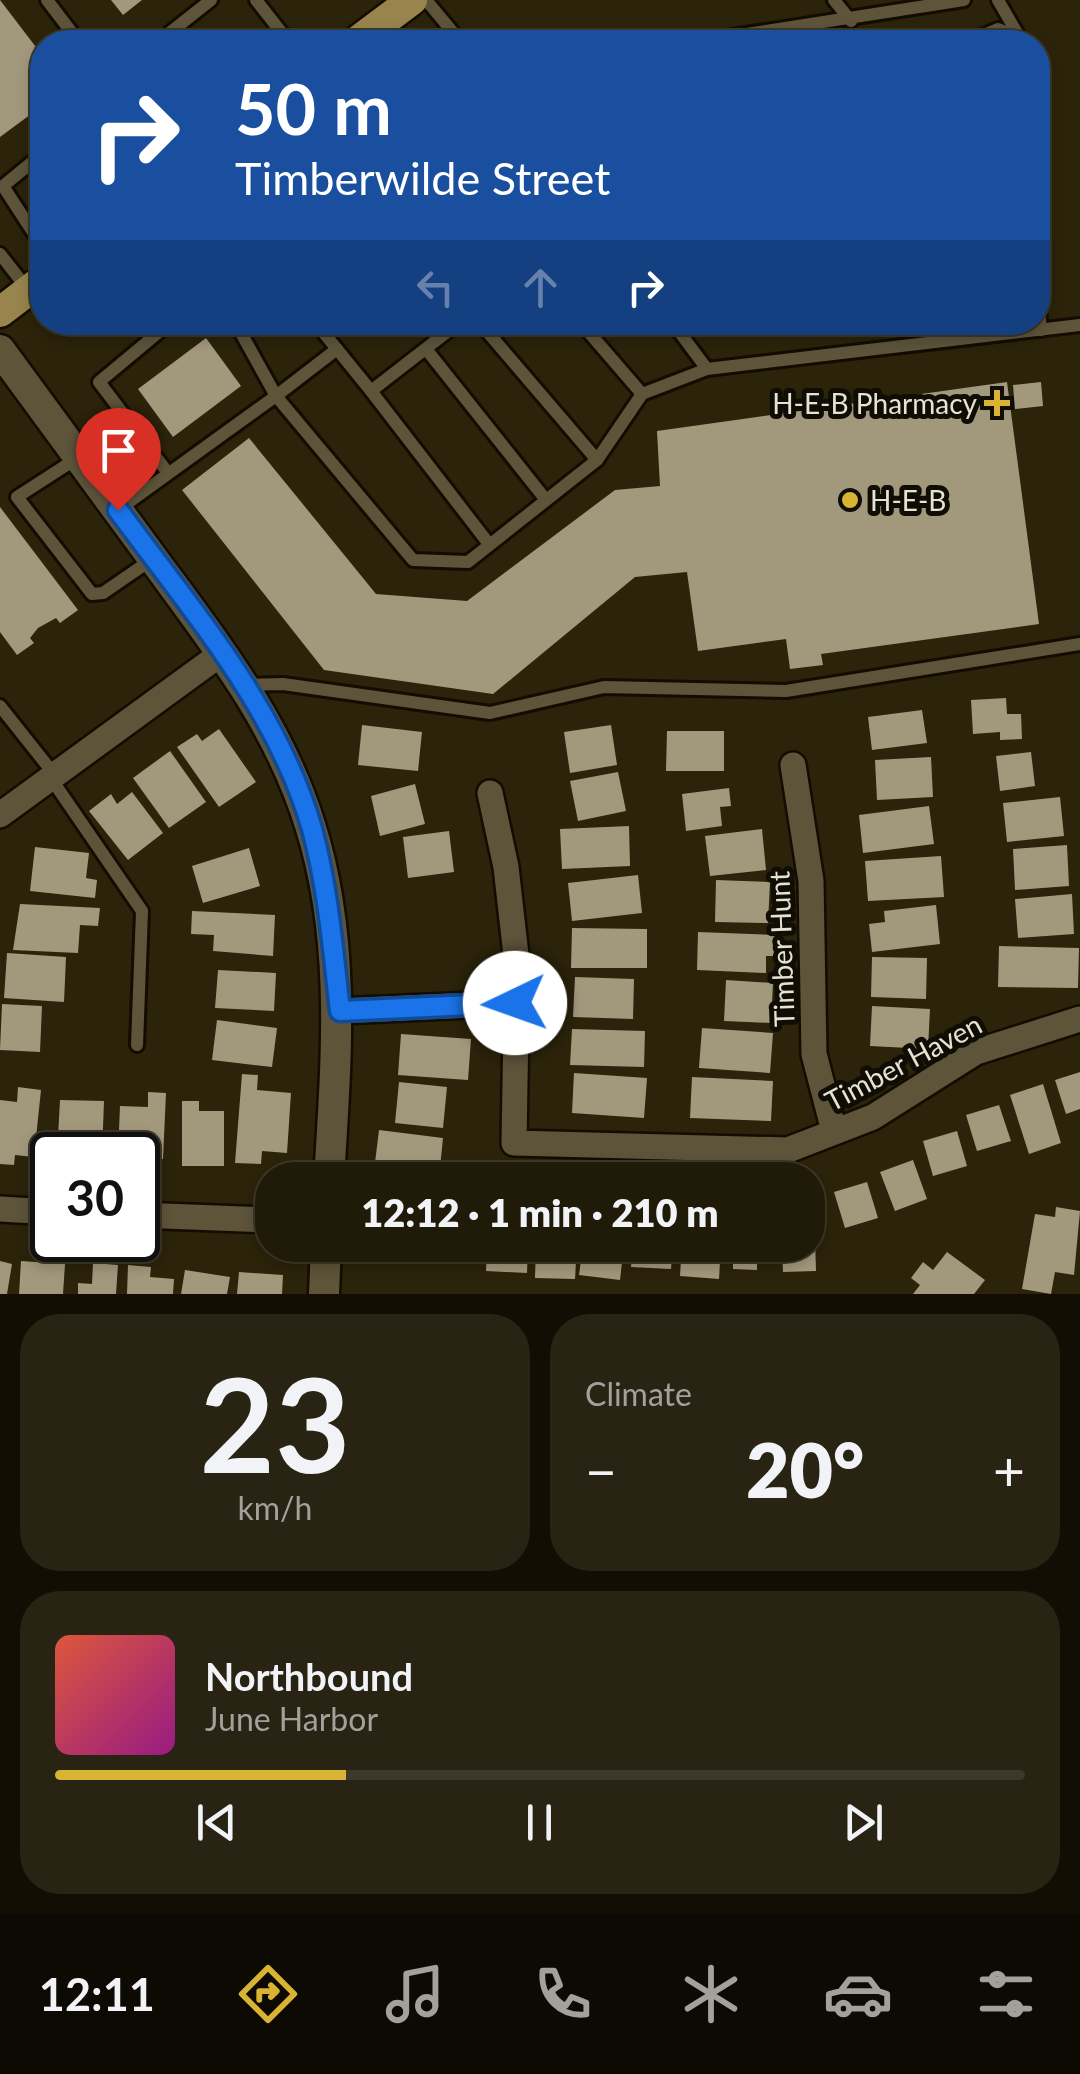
<!DOCTYPE html>
<html lang="en">
<head>
<meta charset="utf-8">
<style>
	body { margin:0; font-family:Lato,sans-serif; background:#282312; color:#f1f3f6; height:100vh; display:flex; flex-direction:column; font-size:38px; white-space:nowrap }
	* { box-sizing:border-box; margin:0 }
	p { font-size:32px; color:#a2a19c }
	.icon { flex:none; width:55px; height:55px; fill:none; stroke:currentColor; stroke-width:2; stroke-linecap:round; stroke-linejoin:round }
	.map { position:relative; height:1294px; overflow:hidden }
	.panel { display:flex; flex-direction:column; gap:20px; padding:20px; background:#120e04; flex:1 }
	.panel>* { flex:none }
	.guide { position:absolute; left:30px; top:30px; width:1020px; height:305px; border-radius:40px; box-shadow:0 5px 15px #0003,0 0 0 2px #3d3829; background:#1a4fa0; color:#fff; overflow:hidden }
	.speed { position:absolute; left:30px; top:1132px; display:flex; gap:20px; font-size:50px; font-weight:700; text-align:center }
	.speed>* { display:grid; place-content:center; width:130px; height:130px; border-radius:50%; background:#201a08; box-shadow:0 5px 15px #0003,0 0 0 2px #3d3829; line-height:1 }
	.speed .limit { border:5px solid #111; border-radius:15px; background:#fff; color:#111 }
	.pin { position:absolute; display:grid; place-items:center; width:85px; height:85px; color:#fff; margin:-102px -42px; border-radius:50% 50% 50% 0; rotate:-45deg; box-shadow:0 0 10px #0007 }
	.pin .icon { rotate:45deg }
	.me { position:absolute; width:110px; margin:-55px; rotate:267deg; stroke-linejoin:round; filter:drop-shadow(0 0 8px #0008) }
	.turn { display:flex; align-items:center; gap:35px; height:210px; padding:0 40px; font-size:45px }
	.turn .icon { width:130px; height:130px; stroke-width:2.5 }
	.turn b { display:block; font-size:70px; line-height:85px }
	.lanes { display:flex; align-items:center; height:95px; padding:0 40px; background:#0003; justify-content:center; gap:50px; direction:ltr }
	.lanes .off { opacity:.35 }
	.big { font-size:75px; font-weight:800; line-height:1.1 }
	.panel .tile { flex:1; display:flex; flex-direction:column; justify-content:center; gap:15px; min-width:0; padding:0 35px; border-radius:40px; background:#282312 }
	.panel .dial { align-items:center; gap:0 }
	.dial b { font-size:130px; line-height:1 }
	.song { display:flex; align-items:center; gap:30px }
	.cover { width:120px; height:120px; border-radius:15px; background:linear-gradient(135deg,hsl(10 70% 55%),hsl(310 70% 35%)) }
	.played { height:10px; border-radius:5px; background:linear-gradient(90deg,#d9b334 30%,#3d3829 30%) }
	.keys { display:flex; justify-content:space-around; direction:ltr }
	.heat { display:flex; justify-content:space-between; align-items:center; font-size:55px; direction:ltr }
	.panel .tiles { flex:1; display:grid; gap:20px; grid-template-columns:1fr 1fr }
	.tile:last-child { grid-column:span 2 }
	.trip { position:absolute; left:255px; top:1162px; width:570px; height:100px; border-radius:40px; background:#201a08; box-shadow:0 5px 15px #0003,0 0 0 2px #3d3829; font-weight:800; line-height:100px; text-align:center }
	.tabs { display:flex; height:160px; justify-content:space-around; align-items:center; background:#0d0a03; color:#a2a19c }
	.tabs .icon { width:70px; height:70px }
	.tabs .selected { color:#d9b334 }
	.tabs b { font-size:45px; color:#f1f3f6 }
	.map>svg:first-child { display:block }
</style>
</head>
<body>
<div class="map">
<svg width="1080" height="1294" viewBox="0 0 1080 1294">
	<rect width="100%" height="100%" fill="#2b230a"/>
	<!-- building -->
	<g fill="#a2997d">
		<path d="M0,0L42,55V106L0,137Z"/>
		<path d="M111,0H142L123,15Z"/>
		<path d="M206,338L241,386L173,437L138,389Z"/>
		<path d="M1007,382L1039,624L821,654L823,665L790,669L786,639L698,651L687,572L635,577L493,694L324,670L182,490L249,438L376,594L467,601L615,490L660,486L657,431Z"/>
		<path d="M1041,382L1043,406L1015,409L1013,385Z"/>
		<path d="M0,507L78,610L60,623L56,618L38,628L30,638L34,643L17,655L0,632Z"/>
		<path d="M1006,698L1007,714H1021L1022,739L1000,740V732L973,734L971,700Z"/>
		<path d="M922,710L927,743L872,750L868,717Z"/>
		<path d="M362,725L422,732L418,771L358,765Z"/>
		<path d="M611,725L617,765L570,773L564,732Z"/>
		<path d="M219,729L256,782L219,807L177,747L197,734L202,741Z"/>
		<path d="M667,731H724V771H666Z"/>
		<path d="M170,751L206,802L169,828L133,778Z"/>
		<path d="M1031,752L1035,786L1000,791L996,756Z"/>
		<path d="M931,757L933,797L877,800L875,760Z"/>
		<path d="M618,772L626,811L578,821L570,781Z"/>
		<path d="M415,784L425,824L380,836L371,796Z"/>
		<path d="M729,788L731,806L720,807L722,826L686,831L682,794Z"/>
		<path d="M132,792L163,833L128,860L89,811L111,794L117,804Z"/>
		<path d="M1060,797L1064,836L1007,842L1003,803Z"/>
		<path d="M929,806L934,844L863,853L859,815Z"/>
		<path d="M629,826L630,866L562,869L560,829Z"/>
		<path d="M762,829L766,870L710,876L705,836Z"/>
		<path d="M449,831L454,872L408,878L403,837Z"/>
		<path d="M1067,845L1069,886L1015,890L1013,849Z"/>
		<path d="M35,847L89,853L86,878L97,880L95,898L30,891Z"/>
		<path d="M249,848L260,886L203,903L192,866Z"/>
		<path d="M941,856L944,897L868,901L865,861Z"/>
		<path d="M638,875L642,913L572,921L568,883Z"/>
		<path d="M716,880L770,882L768,923L715,922Z"/>
		<path d="M1072,894L1074,934L1018,938L1015,899Z"/>
		<path d="M20,904L100,908L98,926L80,925L78,953L13,950Z"/>
		<path d="M936,905L940,944L872,952L869,924L885,922L884,911Z"/>
		<path d="M192,911L275,915L273,956L213,951L214,935L191,934Z"/>
		<path d="M572,928L647,929V968H571Z"/>
		<path d="M698,932L776,935L775,956H766V973L697,970Z"/>
		<path d="M999,946L1079,948L1078,988L998,987Z"/>
		<path d="M7,953L66,957L64,1002L4,998Z"/>
		<path d="M872,957L927,958L926,999L871,997Z"/>
		<path d="M218,970L276,973L274,1011L215,1008Z"/>
		<path d="M575,977L634,979L633,1019L573,1017Z"/>
		<path d="M726,980L773,983L771,1023L724,1021Z"/>
		<path d="M2,1004L42,1006L40,1052L0,1050Z"/>
		<path d="M872,1006L930,1009L928,1049L870,1046Z"/>
		<path d="M217,1020L277,1028L272,1067L212,1060Z"/>
		<path d="M702,1028L773,1033L770,1073L699,1068Z"/>
		<path d="M572,1029L645,1031L644,1067L570,1065Z"/>
		<path d="M401,1034L471,1039L468,1080L398,1075Z"/>
		<path d="M1080,1072V1109L1066,1114L1055,1080Z"/>
		<path d="M574,1073L647,1078L644,1118L572,1113Z"/>
		<path d="M242,1074L258,1075L257,1090L291,1093L287,1153L262,1151L261,1164L235,1163Z"/>
		<path d="M692,1077L773,1081L771,1121L690,1118Z"/>
		<path d="M399,1082L447,1087L443,1128L395,1123Z"/>
		<path d="M1043,1084L1061,1143L1029,1154L1010,1095Z"/>
		<path d="M18,1087L41,1090L34,1157L15,1155L14,1165L0,1164V1100L17,1102Z"/>
		<path d="M148,1092L166,1093L163,1159L141,1158L138,1172V1155H118L120,1106L148,1107Z"/>
		<path d="M60,1100L104,1101L102,1155H57Z"/>
		<path d="M182,1101H199V1111H224V1166H182Z"/>
		<path d="M999,1105L1011,1141L977,1151L966,1115Z"/>
		<path d="M379,1130L443,1138L439,1178L374,1171Z"/>
		<path d="M957,1131L967,1166L933,1176L923,1141Z"/>
		<path d="M913,1160L927,1199L895,1211L880,1172Z"/>
		<path d="M867,1182L878,1218L845,1228L834,1192Z"/>
		<path d="M808,1202H814L816,1271L783,1272L782,1245H808Z"/>
		<path d="M1056,1207L1080,1211L1074,1275L1055,1272L1051,1294L1022,1289L1035,1214L1055,1217Z"/>
		<path d="M421,1245H456L441,1263Z"/>
		<path d="M487,1245H528L527,1273L486,1271Z"/>
		<path d="M536,1245H577L575,1279L535,1278Z"/>
		<path d="M583,1245H624L620,1280L579,1275Z"/>
		<path d="M633,1245H673L671,1269L631,1267Z"/>
		<path d="M682,1245H721L719,1279L680,1276Z"/>
		<path d="M733,1245H772V1256H757V1270L733,1269Z"/>
		<path d="M947,1252L985,1280L974,1294H913L920,1285L911,1278L923,1262L933,1270Z"/>
		<path d="M0,1261L12,1264L7,1294H0Z"/>
		<path d="M21,1261L65,1264L63,1294H19Z"/>
		<path d="M93,1263L118,1265L116,1294H78V1283L92,1284Z"/>
		<path d="M128,1265L151,1267L150,1277L174,1279L173,1294H127Z"/>
		<path d="M185,1270L230,1277L227,1294H181Z"/>
		<path d="M239,1272L283,1275L282,1294H237Z"/>
	</g>
	<g fill="none" stroke-linecap="round" stroke-linejoin="round">
		<defs>
			<g id="lane">
				<path d="M47,0L79,42"/>
				<path d="M256,0L289,42"/>
				<path d="M426,0L461,42"/>
				<path d="M834,0L851,21"/>
				<path d="M998,0L1021,40"/>
				<path d="M158,42L211,0"/>
				<path d="M695,42L964,0"/>
				<path d="M967,42L998,29L1019,38"/>
				<path d="M42,154L3,186L42,246"/>
				<path d="M0,254L29,291"/>
				<path d="M1038,301L1041,330"/>
				<path d="M235,322L276,396L337,349"/>
				<path d="M315,322L371,391L460,322"/>
				<path d="M479,322L597,460"/>
				<path d="M580,322L642,394"/>
				<path d="M672,322L707,369L1080,325"/>
				<path d="M426,349L546,500"/>
				<path d="M371,391L489,544"/>
				<path d="M130,424L17,497L92,594L103,593L151,560"/>
				<path d="M168,473L99,382L171,322"/>
				<path d="M118,510L276,396L413,560L468,562L597,460L642,394L707,369"/>
				<path d="M247,685L283,684L490,713L604,687L786,691L1080,644"/>
				<path d="M0,706L54,774"/>
				<path d="M50,777L142,911L137,1045"/>
			</g>
			<g id="street">
				<path d="M793,765L811,881L814,1054L834,1131"/>
				<path d="M490,793L506,867L517,964L514,1143L788,1150L873,1117L976,1052L1080,1019"/>
				<path d="M0,815L222,653"/>
				<path d="M339,1011L515,1003"/>
				<path d="M0,1209L52,1212"/>
				<path d="M138,1215L272,1220"/>
			</g>
			<g id="secondary">
				<path d="M0,350C52,421 105,493 157,564C219,648 279,725 310,825C347,941 336,1061 329,1180"/>
				<path d="M324,1294L326,1245"/>
			</g>
			<g id="primary">
				<path d="M356,42L412,0"/>
				<path d="M0,312L42,280"/>
			</g>
		</defs>
		<!-- lane casing -->
		<use href="#lane" stroke="#130c00" stroke-width="18"/>
		<!-- street casing -->
		<use href="#street" stroke="#130c00" stroke-width="30"/>
		<!-- secondary casing -->
		<use href="#secondary" stroke="#130c00" stroke-width="35"/>
		<!-- primary casing -->
		<use href="#primary" stroke="#130c00" stroke-width="35"/>
		<!-- lane -->
		<use href="#lane" stroke="#5d543a" stroke-width="12"/>
		<!-- street -->
		<use href="#street" stroke="#5d543a" stroke-width="25"/>
		<!-- secondary -->
		<use href="#secondary" stroke="#5d543a" stroke-width="30"/>
		<!-- primary -->
		<use href="#primary" stroke="#98854d" stroke-width="30"/>
	</g>
	<g fill="none" stroke-linecap="round" stroke-linejoin="round">
		<defs>
			<path id="route" d="M118,510C191,610 277,707 312,829C328,888 333,950 340,1011L515,1003"/>
		</defs>
		<!-- route casing -->
		<use href="#route" stroke="#114b97" stroke-width="25"/>
		<!-- route -->
		<use href="#route" stroke="#1a73e8" stroke-width="18"/>
	</g>
	<!-- markers -->
	<g fill="#d9b334" stroke="#100d04" stroke-width="4">
		<path d="M992 388h10v10h10v10h-10v10h-10v-10h-10v-10h10z"/>
		<circle cx="850" cy="500" r="10"/>
	</g>
	<g text-anchor="middle" dominant-baseline="central" stroke-width="10" stroke-linejoin="round" paint-order="stroke">
		<!-- poi labels -->
		<g font-size="28" fill="#e7e2d3" stroke="#100d04" text-anchor="end">
			<text x="977" y="403">H-E-B Pharmacy</text>
			<text x="870" y="500" text-anchor="start">H-E-B</text>
		</g>
		<!-- street labels -->
		<g font-size="28" fill="#e7e2d3" stroke="#100d04">
			<text transform="translate(781 949) rotate(-92)">Timber Hunt</text>
			<text transform="translate(903 1062) rotate(-28)">Timber Haven</text>
		</g>
	</g>
</svg>
<div class="speed"><div class="limit">30</div></div>
<div class="pin" style="left:118px;top:510px;background:#d93025"><svg class="icon" aria-label="arrive" viewBox="0 0 24 24"><path d="M6 21V4h12l-3 4 3 4H6"/></svg></div>
<svg class="me" style="left:515px;top:1003px" viewBox="-20 -20 40 40"><circle r="19" fill="#fff"/><path d="M0-13L10 11 0 6-10 11z" fill="#1a73e8"/></svg>
<div class="trip">12:12 · 1 min · 210 m</div>
<div class="guide">
<div class="turn"><svg class="icon" aria-label="right" viewBox="0 0 24 24"><path d="M7 20v-9h11M14 6l5 5-5 5"/></svg><div><b>50 m</b>Timberwilde Street</div></div>
<div class="lanes"><svg class="icon off" aria-label="left" viewBox="0 0 24 24"><path d="M17 20v-9H6M10 6l-5 5 5 5"/></svg><svg class="icon off" aria-label="ahead" viewBox="0 0 24 24"><path d="M12 20V5M6 11l6-6 6 6"/></svg><svg class="icon" aria-label="right" viewBox="0 0 24 24"><path d="M7 20v-9h11M14 6l5 5-5 5"/></svg></div>
</div>
</div>
<section class="panel">
<div class="tiles">
<div class="tile dial"><b>23</b><p>km/h</p></div>
<div class="tile"><p>Climate</p>
<div class="heat"><a>−</a><b class="big">20°</b><a>+</a></div>
</div>
<div class="tile">
<div class="song"><i class="cover"></i><div><b>Northbound</b><p>June Harbor</p></div></div>
<div class="played"></div>
<div class="keys"><svg class="icon" aria-label="previous" viewBox="0 0 24 24"><path d="M18 5L8 12l10 7zM5 5v14"/></svg><svg class="icon" aria-label="pause" viewBox="0 0 24 24"><path d="M8 5v14M16 5v14"/></svg><svg class="icon" aria-label="next" viewBox="0 0 24 24"><path d="M6 5l10 7-10 7zM19 5v14"/></svg></div>
</div>
</div>
</section>
<nav class="tabs">
<b>12:11</b>
<svg class="icon selected" aria-label="directions" viewBox="0 0 24 24"><path d="M12 3l9 9-9 9-9-9zM9 14v-3h6M13 9l2 2-2 2"/></svg>
<svg class="icon" aria-label="music" viewBox="0 0 24 24"><path d="M9 18V5l10-2v13"/><circle cx="6" cy="18" r="3"/><circle cx="16" cy="16" r="3"/></svg>
<svg class="icon" aria-label="phone" viewBox="0 0 24 24"><path d="M5 4h4l2 5-3 2q2 4 5 5l2-3 5 2v4C11 20 4 13 5 4z"/></svg>
<svg class="icon" aria-label="climate" viewBox="0 0 24 24"><path d="M12 3v18M4 7l16 10M4 17L20 7"/></svg>
<svg class="icon" aria-label="car" viewBox="0 0 24 24"><path d="M5 17H2v-5l4-1 3-4h7l3 4 3 1v5h-3M9 17h6M6 11h13"/><circle cx="7" cy="17" r="2"/><circle cx="17" cy="17" r="2"/></svg>
<svg class="icon" aria-label="filters" viewBox="0 0 24 24"><path d="M4 7h16M4 17h16"/><circle cx="9" cy="7" r="2"/><circle cx="15" cy="17" r="2"/></svg>
</nav>
</body>
</html>
